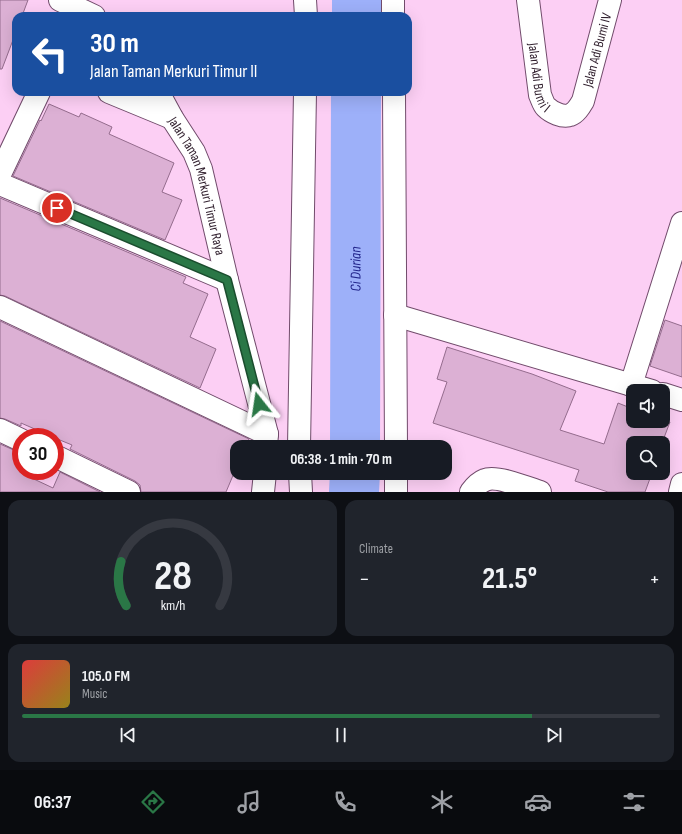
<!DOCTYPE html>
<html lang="en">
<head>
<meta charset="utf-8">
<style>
	body { margin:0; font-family:"Sofia Sans Condensed",sans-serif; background:#20242c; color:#f1f3f6; height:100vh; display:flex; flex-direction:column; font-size:15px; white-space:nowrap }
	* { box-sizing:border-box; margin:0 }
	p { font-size:13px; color:#9ea1a6 }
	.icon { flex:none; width:22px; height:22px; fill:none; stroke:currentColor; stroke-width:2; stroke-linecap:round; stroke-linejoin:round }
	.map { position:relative; height:492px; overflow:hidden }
	.side { display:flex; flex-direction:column; gap:8px; padding:8px; background:#0d0f14; flex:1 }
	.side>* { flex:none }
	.top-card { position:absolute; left:12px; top:12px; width:400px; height:84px; border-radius:12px; box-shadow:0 4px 16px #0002; background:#1a4fa0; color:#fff; overflow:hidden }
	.fabs { position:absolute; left:626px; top:384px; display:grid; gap:8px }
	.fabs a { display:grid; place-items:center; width:44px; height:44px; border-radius:8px; background:#171b24; box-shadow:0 4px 16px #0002; font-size:20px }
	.speed { position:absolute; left:12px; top:428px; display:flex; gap:8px; font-size:20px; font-weight:700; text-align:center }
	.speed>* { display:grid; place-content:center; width:52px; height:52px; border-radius:50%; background:#171b24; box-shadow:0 4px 16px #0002; line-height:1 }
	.speed .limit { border:6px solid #d22; background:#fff; color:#111 }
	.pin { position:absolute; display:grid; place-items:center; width:34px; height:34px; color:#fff; margin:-17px; border:2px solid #fff; border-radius:50%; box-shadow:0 1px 4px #0007 }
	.me { position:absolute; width:44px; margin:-22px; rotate:345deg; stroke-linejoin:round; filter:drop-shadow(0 0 3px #0008) }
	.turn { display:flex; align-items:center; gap:14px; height:84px; padding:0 12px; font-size:18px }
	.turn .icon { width:52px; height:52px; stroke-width:2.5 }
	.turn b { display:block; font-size:28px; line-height:34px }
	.big { font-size:30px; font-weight:700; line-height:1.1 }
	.side .tile { flex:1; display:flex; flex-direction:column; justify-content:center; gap:6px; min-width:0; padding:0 14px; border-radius:12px; background:#20242c }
	.side .dial { align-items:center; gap:0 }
	.dial svg { height:104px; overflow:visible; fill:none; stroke:#363941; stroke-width:7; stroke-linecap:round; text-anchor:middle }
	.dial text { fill:#f1f3f6; stroke:none }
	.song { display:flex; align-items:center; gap:12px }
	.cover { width:48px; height:48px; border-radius:6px; background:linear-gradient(135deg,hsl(0 70% 55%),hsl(50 70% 35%)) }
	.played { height:4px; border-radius:2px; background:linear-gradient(90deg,#2a7746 80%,#363941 80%) }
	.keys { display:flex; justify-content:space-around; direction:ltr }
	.heat { display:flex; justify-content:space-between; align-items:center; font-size:22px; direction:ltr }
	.side .tiles { flex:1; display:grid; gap:8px; grid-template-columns:1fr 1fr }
	.tile:last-child { grid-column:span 2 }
	.trip { position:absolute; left:230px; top:440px; width:222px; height:40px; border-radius:12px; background:#171b24; box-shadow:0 4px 16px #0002; font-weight:700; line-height:40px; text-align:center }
	.tabs { display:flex; height:64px; justify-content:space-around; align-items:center; background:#090b0e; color:#9ea1a6 }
	.tabs .icon { width:28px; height:28px }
	.tabs .current { color:#2a7746 }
	.tabs b { font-size:18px; color:#f1f3f6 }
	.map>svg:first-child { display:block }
</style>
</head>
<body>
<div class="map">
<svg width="682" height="492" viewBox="0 0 682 492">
	<rect width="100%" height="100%" fill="#fccff4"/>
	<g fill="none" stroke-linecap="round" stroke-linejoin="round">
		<!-- river -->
		<g stroke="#9db0f9" stroke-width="50">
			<path d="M357,16V0"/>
			<path id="s1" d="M355,447L356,92"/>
			<path d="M354,492L355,473"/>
		</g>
	</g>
	<!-- building -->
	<g fill="#dcb0d4" stroke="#946c8d">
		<path d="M0,0H28L22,16H16V32L2,69H0Z"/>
		<path d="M49,104L79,117L81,113L112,127L109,134L174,163L162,192L182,200L165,240L13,176L40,120L41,121Z"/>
		<path d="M0,198L186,277L183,283L208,294L190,337L216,349L200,388L5,296L0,295Z"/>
		<path d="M665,320L682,326V377L650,366Z"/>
		<path d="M0,321L249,439L245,447H237V466L226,492H141L140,485L135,481L70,449L72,445L55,438V437H53L21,423V426L5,419L0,418Z"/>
		<path d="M447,347L532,374L576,391L560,430L604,444L618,403L633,409V421H663V419L670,422L662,443H633V473H652L645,492H608L575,481L579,470L433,423L447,382L437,379Z"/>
		<path d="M0,444L16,451L21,452V473L53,488L60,472L100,492H0Z"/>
	</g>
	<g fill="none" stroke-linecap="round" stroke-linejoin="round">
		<defs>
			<g id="minor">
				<path d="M60,0L94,16"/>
				<path d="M305,0L306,16"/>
				<path d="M393,0V16"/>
				<path id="s2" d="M528,0L540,95C542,99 543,104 546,107C551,112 563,118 570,115C576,113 580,106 583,101L610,0"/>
				<path d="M109,92L172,118"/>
				<path id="s3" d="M158,92L172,118L194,152L201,169L227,280L267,434L266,447"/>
				<path d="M394,92L396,447"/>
				<path d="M0,174L39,92"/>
				<path d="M0,184L227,280"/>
				<path d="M0,307L267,434"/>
				<path d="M395,315L652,391"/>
				<path d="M631,385L682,223"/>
				<path d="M663,394L682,400"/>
				<path d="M0,430L21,440"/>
				<path d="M299,447L305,92"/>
				<path d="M55,456L129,492"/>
				<path d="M300,473L301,492"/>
				<path d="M396,473V492"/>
				<path d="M263,492L265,473"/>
				<path d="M471,492C474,488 480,482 485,480C496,475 528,488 540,492"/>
				<path d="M680,492L682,484"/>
			</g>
		</defs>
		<!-- minor casing -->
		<use href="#minor" stroke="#714b6b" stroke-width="24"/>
		<!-- minor -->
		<use href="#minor" stroke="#fff" stroke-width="22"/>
	</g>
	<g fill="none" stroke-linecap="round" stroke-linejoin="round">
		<defs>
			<path id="route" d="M57,208L227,280L259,404"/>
		</defs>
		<!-- route casing -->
		<use href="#route" stroke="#1b4d2e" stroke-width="10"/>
		<!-- route -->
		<use href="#route" stroke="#2a7746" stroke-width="7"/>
	</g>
	<g text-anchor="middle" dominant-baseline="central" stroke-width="3.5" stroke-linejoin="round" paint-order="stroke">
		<!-- street labels -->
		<g font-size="14" fill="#301f2d" stroke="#fccff4">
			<text stroke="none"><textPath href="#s2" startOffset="208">Jalan Adi Bumi IV</textPath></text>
			<text stroke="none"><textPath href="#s2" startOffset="78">Jalan Adi Bumi I</textPath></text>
			<text stroke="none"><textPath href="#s3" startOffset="103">Jalan Taman Merkuri Timur Raya</textPath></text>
		</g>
		<!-- water labels -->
		<g font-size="15" font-style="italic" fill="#22258b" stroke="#fccff4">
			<text stroke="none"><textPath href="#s1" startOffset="178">Ci Durian</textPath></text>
		</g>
	</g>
</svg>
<div class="fabs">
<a><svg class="icon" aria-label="sound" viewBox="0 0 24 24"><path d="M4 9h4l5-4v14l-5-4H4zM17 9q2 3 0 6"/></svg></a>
<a><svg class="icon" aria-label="search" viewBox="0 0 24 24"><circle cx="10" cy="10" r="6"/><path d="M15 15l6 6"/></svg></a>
</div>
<div class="speed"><div class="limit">30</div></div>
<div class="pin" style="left:57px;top:208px;background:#d93025"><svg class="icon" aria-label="arrive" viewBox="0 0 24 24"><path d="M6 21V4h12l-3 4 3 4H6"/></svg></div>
<svg class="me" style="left:259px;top:404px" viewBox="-20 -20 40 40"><path d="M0-17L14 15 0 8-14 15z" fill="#2a7746" stroke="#fff" stroke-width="4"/></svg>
<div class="trip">06:38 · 1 min · 70 m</div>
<div class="top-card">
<div class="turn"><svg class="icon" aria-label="left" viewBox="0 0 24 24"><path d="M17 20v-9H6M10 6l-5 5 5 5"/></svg><div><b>30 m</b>Jalan Taman Merkuri Timur II</div></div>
</div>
</div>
<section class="side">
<div class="tiles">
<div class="tile dial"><svg viewBox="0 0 100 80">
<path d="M14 69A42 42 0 1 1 86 69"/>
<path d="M14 69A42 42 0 0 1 10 35" stroke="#2a7746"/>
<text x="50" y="56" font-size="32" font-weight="700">28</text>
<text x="50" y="72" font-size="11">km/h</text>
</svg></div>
<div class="tile"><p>Climate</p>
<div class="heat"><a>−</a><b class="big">21.5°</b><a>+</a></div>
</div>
<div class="tile">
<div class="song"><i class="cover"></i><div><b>105.0 FM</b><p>Music</p></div></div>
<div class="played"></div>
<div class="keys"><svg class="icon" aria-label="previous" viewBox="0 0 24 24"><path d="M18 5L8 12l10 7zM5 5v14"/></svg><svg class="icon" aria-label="pause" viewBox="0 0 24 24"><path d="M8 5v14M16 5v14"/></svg><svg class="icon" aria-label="next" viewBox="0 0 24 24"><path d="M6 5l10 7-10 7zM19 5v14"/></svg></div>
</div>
</div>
</section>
<nav class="tabs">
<b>06:37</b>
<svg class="icon current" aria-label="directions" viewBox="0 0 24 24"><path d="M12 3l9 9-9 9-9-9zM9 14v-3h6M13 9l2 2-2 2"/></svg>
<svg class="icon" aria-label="music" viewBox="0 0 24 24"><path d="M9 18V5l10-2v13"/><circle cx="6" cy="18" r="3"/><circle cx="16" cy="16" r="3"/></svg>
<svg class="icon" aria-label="phone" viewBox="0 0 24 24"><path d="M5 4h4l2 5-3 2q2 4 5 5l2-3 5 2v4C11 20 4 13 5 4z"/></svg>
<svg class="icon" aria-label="climate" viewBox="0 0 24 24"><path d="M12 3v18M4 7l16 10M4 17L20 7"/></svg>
<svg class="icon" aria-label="car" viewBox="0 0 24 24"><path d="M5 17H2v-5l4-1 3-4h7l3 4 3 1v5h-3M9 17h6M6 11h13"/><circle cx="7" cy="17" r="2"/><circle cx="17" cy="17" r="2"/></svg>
<svg class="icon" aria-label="filters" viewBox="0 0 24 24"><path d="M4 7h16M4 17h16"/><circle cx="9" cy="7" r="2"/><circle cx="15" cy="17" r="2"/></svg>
</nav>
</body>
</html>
